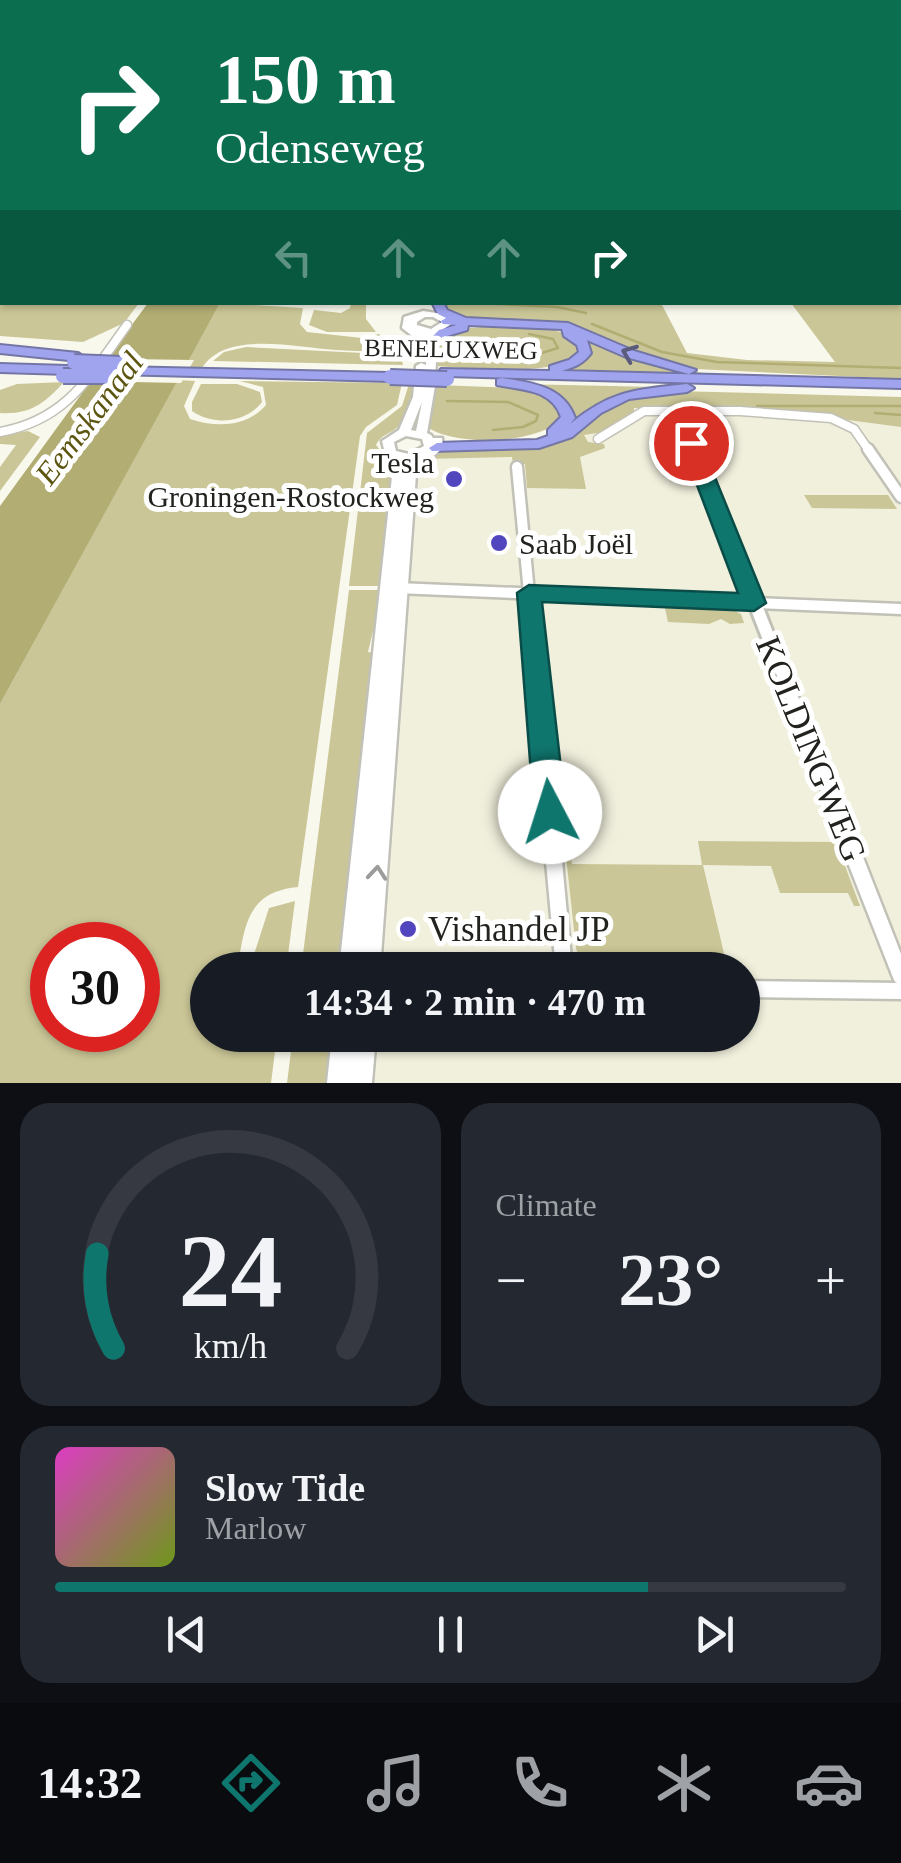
<!DOCTYPE html>
<html lang="en">
<head>
<meta charset="utf-8">
<style>
	body { margin:0; font-family:"Times New Roman",serif; background:#242831; color:#f1f3f6; height:100vh; display:flex; flex-direction:column; font-size:38px; white-space:nowrap }
	* { box-sizing:border-box; margin:0 }
	p { font-size:32px; color:#9ea1a6 }
	.icon { flex:none; width:55px; height:55px; fill:none; stroke:currentColor; stroke-width:2; stroke-linecap:round; stroke-linejoin:round }
	.map { position:relative; height:1083px; overflow:hidden }
	.details { display:flex; flex-direction:column; gap:20px; padding:20px; background:#0d0f14; flex:1 }
	.details>* { flex:none }
	.banner { position:absolute; left:0px; top:0px; width:902px; height:305px; box-shadow:0 2px 8px #0004; background:#0b6e4f; color:#fff; overflow:hidden }
	.speed { position:absolute; left:30px; top:922px; display:flex; gap:20px; font-size:50px; font-weight:700; text-align:center }
	.speed>* { display:grid; place-content:center; width:130px; height:130px; border-radius:50%; background:#171b24; box-shadow:0 2px 8px #0004; line-height:1 }
	.speed .limit { border:15px solid #d22; background:#fff; color:#111 }
	.pin { position:absolute; display:grid; place-items:center; width:85px; height:85px; color:#fff; margin:-42px; border:5px solid #fff; border-radius:50%; box-shadow:0 2px 10px #0007 }
	.me { position:absolute; width:110px; margin:-55px; rotate:355deg; stroke-linejoin:round; filter:drop-shadow(0 0 8px #0008) }
	.turn { display:flex; align-items:center; gap:35px; height:210px; padding:0 50px; font-size:45px }
	.turn .icon { width:130px; height:130px; stroke-width:2.5 }
	.turn b { display:block; font-size:70px; line-height:85px }
	.lanes { display:flex; align-items:center; height:95px; padding:0 50px; background:#0003; justify-content:center; gap:50px; direction:ltr }
	.lanes .off { opacity:.35 }
	.big { font-size:75px; font-weight:800; line-height:1.1 }
	.details .widget { flex:1; display:flex; flex-direction:column; justify-content:center; gap:15px; min-width:0; padding:0 35px; border-radius:30px; background:#242831 }
	.details .dial { align-items:center; gap:0 }
	.dial svg { height:260px; overflow:visible; fill:none; stroke:#363941; stroke-width:7; stroke-linecap:round; text-anchor:middle }
	.dial text { fill:#f1f3f6; stroke:none }
	.song { display:flex; align-items:center; gap:30px }
	.cover { width:120px; height:120px; border-radius:15px; background:linear-gradient(135deg,hsl(310 70% 55%),hsl(80 70% 35%)) }
	.played { height:10px; border-radius:5px; background:linear-gradient(90deg,#0f766e 75%,#363941 75%) }
	.keys { display:flex; justify-content:space-around; direction:ltr }
	.heat { display:flex; justify-content:space-between; align-items:center; font-size:55px; direction:ltr }
	.details .tiles { flex:1; display:grid; gap:20px; grid-template-columns:1fr 1fr }
	.widget:last-child { grid-column:span 2 }
	.trip { position:absolute; left:190px; top:952px; width:570px; height:100px; border-radius:50px; background:#171b24; box-shadow:0 2px 8px #0004; font-weight:800; line-height:100px; text-align:center }
	.menu { display:flex; height:160px; justify-content:space-around; align-items:center; background:#090b0e; color:#9ea1a6 }
	.menu .icon { width:70px; height:70px }
	.menu .selected { color:#0f766e }
	.menu b { font-size:45px; color:#f1f3f6 }
	.map>svg:first-child { display:block }
</style>
</head>
<body>
<div class="map">
<svg width="901" height="1083" viewBox="0 0 901 1083">
	<rect width="100%" height="100%" fill="#f9f8ed"/>
	<!-- built -->
	<path fill="#f1f0dd" d="M647,396L901,402V1083H375L379,1035H742V970H383L420,459L526,452Z"/>
	<!-- green -->
	<g fill="#cac697" fill-rule="evenodd">
		<path d="M901,222V379L695,369L642,356L552,322L462,317L448,313L440,304L661,303L687,353L747,360L835,362L791,303L900,302Z"/>
		<path d="M0,279L2,302L139,303L124,323L83,342L0,336Z"/>
		<path d="M220,303L303,308L300,324L307,332L362,338L379,334L392,345C340,368 229,313 199,373H181Z"/>
		<path d="M351,303H366V319L376,332H327L309,325L314,310L341,313L350,308Z"/>
		<path d="M549,326L559,327L689,371L725,376L543,371L581,363L589,355L564,330Z"/>
		<path d="M467,328C498,327 564,316 581,350C566,379 467,368 437,366L439,338Z"/>
		<path d="M246,347L363,353L393,349L401,356L403,365L213,361L224,352Z"/>
		<path d="M177,380L195,381L184,406L190,419C217,428 247,427 266,405L263,387L240,381L402,383L397,405L366,427L360,436L298,887C246,892 245,926 237,970H208V1035H277L271,1083H0V704ZM52,945H138V1030H52Z"/>
		<path d="M64,382C45,403 30,415 0,413V390L17,384Z"/>
		<path d="M201,384H237L260,392L262,402C246,423 213,426 192,411V402Z"/>
		<path d="M409,384H413C412,397 410,414 401,424C392,434 382,433 376,445L393,467L386,510L384,586H349L367,433L402,406Z"/>
		<path d="M518,384L657,387V388L609,400L562,432L563,401Z"/>
		<path d="M436,385L517,388L554,401L562,419C537,444 455,447 427,427Z"/>
		<path d="M675,391L901,397V427L772,410L634,408V413L603,432L584,435L588,442L604,444L605,448L580,457L586,489L527,488L525,464H513L512,457L425,459L447,449L531,448L620,400Z"/>
		<path d="M28,431L40,437L0,491V467L16,445L0,444V435Z"/>
		<path d="M804,495H888L897,509L812,508Z"/>
		<path d="M349,590H383L368,652L373,653L346,970H301Z"/>
		<path d="M665,608L731,609L741,614L744,623L730,624L721,619L709,624L668,622Z"/>
		<path d="M563,798L572,864L702,865L698,841L836,842L860,906H854L848,893H780L771,866L703,865L728,970H592L579,959L576,948L560,801Z"/>
		<path d="M295,901L286,970H249L269,908Z"/>
		<path d="M293,1035H339L334,1083H287Z"/>
	</g>
	<!-- water -->
	<path fill="#b2ad73" d="M148,303H220L0,704V506L88,385H108L126,358L108,357Z"/>
	<!-- pier -->
	<path fill="#f9f8ed" d="M126,359L194,360L181,383L85,381Z"/>
	<g fill="none" stroke-linecap="round" stroke-linejoin="round">
		<!-- stream -->
		<g stroke="#b2ad73" stroke-width="2.5">
			<path d="M462,302L557,307L586,313"/>
			<path d="M592,324L662,352L717,362L901,368"/>
			<path d="M445,352L535,355L558,348L553,339L529,334"/>
			<path d="M447,401L508,402L538,415L536,421L523,427L493,430"/>
			<path d="M757,406H901"/>
			<path d="M875,413L901,415"/>
		</g>
		<defs>
			<g id="street-far3">
				<path d="M679,411L695,452"/>
				<path d="M0,432C67,420 90,376 127,325"/>
				<path d="M598,439L644,411H740L831,418L854,429L870,452"/>
			</g>
			<g id="street-far2">
				<path d="M694,449L759,614"/>
				<path d="M868,449L901,497"/>
				<path d="M517,467L531,614"/>
				<path d="M397,588L901,609"/>
			</g>
			<g id="street-far1">
				<path d="M530,611L550,820"/>
				<path d="M758,611L840,820"/>
			</g>
			<g id="street">
				<path d="M550,818L564,970"/>
				<path d="M839,818L901,976"/>
				<path d="M742,989L901,991"/>
			</g>
			<g id="secondary">
				<path d="M423,311L443,314L453,323L437,333L435,386L427,433L431,435L433,438H442L443,448L431,458L417,461L380,970H339L394,458L385,453L382,441L399,430L413,397L416,366L421,363L426,365L427,341L420,342L402,328L404,317ZM425,317H433L442,322L431,329L417,325V322ZM422,402L416,431L411,430ZM406,436L422,439L424,446L409,454L396,451L394,442Z"/>
				<path d="M332,1035H376L372,1083H327Z"/>
			</g>
			<rect id="primary" x="0" y="220" width="2" height="6"/>
			<g id="highway">
				<path d="M432,302H443L447,310L466,318L568,323L634,351L696,370L689,374L626,357L587,340L591,353C583,364 574,367 562,371L901,380V388L446,376L439,372L441,369L550,371V366L569,360L579,352L577,345L564,336L562,329L468,325L467,330L447,336L434,349H426V343L439,330L457,325L443,324L441,321L446,318L438,314Z"/>
				<path d="M0,345L78,353L84,357L78,361L0,353Z"/>
				<path d="M0,364L68,366L75,370L68,374L0,372Z"/>
				<path d="M118,367L390,373L397,377L390,381L113,374V368Z"/>
				<path d="M502,378C532,383 564,386 575,418L570,424C612,390 635,390 687,384L694,388L687,392L629,399L601,413L572,437L539,448L432,451L429,448L437,443L537,440L548,436V430L561,417C552,389 522,390 497,385V379Z"/>
			</g>
		</defs>
		<!-- street-far3 casing -->
		<use href="#street-far3" stroke="#c2c1b7" stroke-width="11"/>
		<!-- street-far2 casing -->
		<use href="#street-far2" stroke="#c2c1b7" stroke-width="15"/>
		<!-- street-far1 casing -->
		<use href="#street-far1" stroke="#c2c1b7" stroke-width="18"/>
		<!-- street casing -->
		<use href="#street" stroke="#c2c1b7" stroke-width="21"/>
		<!-- secondary casing -->
		<use href="#secondary" stroke="#c2c1b7" stroke-width="5"/>
		<!-- primary casing -->
		<use href="#primary" stroke="#7476a6" stroke-width="5"/>
		<!-- highway casing -->
		<use href="#highway" stroke="#7476a6" stroke-width="4"/>
		<!-- street-far3 -->
		<use href="#street-far3" stroke="#fff" stroke-width="8"/>
		<!-- street-far2 -->
		<use href="#street-far2" stroke="#fff" stroke-width="10"/>
		<!-- street-far1 -->
		<use href="#street-far1" stroke="#fff" stroke-width="12"/>
		<!-- street -->
		<use href="#street" stroke="#fff" stroke-width="16"/>
		<!-- secondary -->
		<use href="#secondary" fill="#fff" fill-rule="evenodd"/>
		<!-- primary -->
		<use href="#primary" fill="#c6c8f5" fill-rule="evenodd"/>
		<!-- highway -->
		<use href="#highway" fill="#a0a4ef" fill-rule="evenodd"/>
		<defs>
			<g id="highway-bridge">
				<path d="M74,362L122,364"/>
				<path d="M63,376H114"/>
				<path d="M390,377L447,379"/>
			</g>
		</defs>
		<!-- highway-bridge casing -->
		<use href="#highway-bridge" stroke="#7476a6" stroke-width="18" stroke-linecap="butt"/>
		<!-- highway-bridge -->
		<use href="#highway-bridge" stroke="#a0a4ef" stroke-width="14"/>
	</g>
	<!-- one-way arrows -->
	<defs><path id="oneway-chevron" d="M-2-3.5L2.5 0L-2 3.5" fill="none" stroke-width="1.6" stroke-linecap="round" stroke-linejoin="round" transform="scale(2.5)"/></defs>
	<use stroke="#5b5c7c" href="#oneway-chevron" transform="translate(629 353) rotate(-158)"/>
	<use stroke="#9c9c9a" href="#oneway-chevron" transform="translate(377 873) rotate(-85)"/>
	<!-- sky -->
	<linearGradient id="sky" x2="0" y2="1"><stop stop-color="#92b1b9"/><stop offset="0.49" stop-color="#fcfcf7"/><stop offset="1" stop-color="#fcfcf7" stop-opacity="0"/></linearGradient>
	<rect width="901" height="298" fill="url(#sky)"/>
	<!-- route -->
	<path fill="#0f766e" stroke="#0a4d48" stroke-width="2.5" d="M691,437L701,443L766,603L754,611L542,602L566,812L561,822L550,826L538,822L534,812L517,593L529,585L738,593L681,443Z"/>
	<!-- markers -->
	<g fill="#5146bd" stroke="#fff" stroke-width="4">
		<circle cx="454" cy="479" r="10"/>
		<circle cx="499" cy="543" r="10"/>
		<circle cx="408" cy="929" r="10"/>
	</g>
	<g text-anchor="middle" dominant-baseline="central" stroke-width="10" stroke-linejoin="round" paint-order="stroke">
		<!-- far-street labels -->
		<g font-size="25" fill="#22221e" stroke="#fff">
			<text transform="translate(451 349) rotate(1)">BENELUXWEG</text>
		</g>
		<!-- poi labels -->
		<g font-size="30" fill="#22221e" stroke="#fff" text-anchor="end">
			<text x="434" y="462">Tesla<tspan x="434" dy="34">Groningen-Rostockweg</tspan></text>
			<text x="519" y="543" text-anchor="start">Saab Joël</text>
		</g>
		<!-- water labels -->
		<g font-size="32" font-style="italic" fill="#5d5611" stroke="#fff">
			<text transform="translate(89 418) rotate(-53)">Eemskanaal</text>
		</g>
		<!-- near-street labels -->
		<g font-size="35" fill="#22221e" stroke="#fff">
			<text transform="translate(811 749) rotate(68)">KOLDINGWEG</text>
		</g>
		<!-- near-poi labels -->
		<g font-size="35" fill="#22221e" stroke="#fff" text-anchor="start">
			<text x="428" y="929">Vishandel JP</text>
		</g>
	</g>
</svg>
<div class="speed"><div class="limit">30</div></div>
<div class="pin" style="left:691px;top:443px;background:#d93025"><svg class="icon" aria-label="arrive" viewBox="0 0 24 24"><path d="M6 21V4h12l-3 4 3 4H6"/></svg></div>
<svg class="me" style="left:550px;top:812px" viewBox="-20 -20 40 40"><circle r="19" fill="#fff"/><path d="M0-13L10 11 0 6-10 11z" fill="#0f766e"/></svg>
<div class="trip">14:34 · 2 min · 470 m</div>
<div class="banner">
<div class="turn"><svg class="icon" aria-label="right" viewBox="0 0 24 24"><path d="M7 20v-9h11M14 6l5 5-5 5"/></svg><div><b>150 m</b>Odenseweg</div></div>
<div class="lanes"><svg class="icon off" aria-label="left" viewBox="0 0 24 24"><path d="M17 20v-9H6M10 6l-5 5 5 5"/></svg><svg class="icon off" aria-label="ahead" viewBox="0 0 24 24"><path d="M12 20V5M6 11l6-6 6 6"/></svg><svg class="icon off" aria-label="ahead" viewBox="0 0 24 24"><path d="M12 20V5M6 11l6-6 6 6"/></svg><svg class="icon" aria-label="right" viewBox="0 0 24 24"><path d="M7 20v-9h11M14 6l5 5-5 5"/></svg></div>
</div>
</div>
<section class="details">
<div class="tiles">
<div class="widget dial"><svg viewBox="0 0 100 80">
<path d="M14 69A42 42 0 1 1 86 69"/>
<path d="M14 69A42 42 0 0 1 9 40" stroke="#0f766e"/>
<text x="50" y="56" font-size="32" font-weight="700">24</text>
<text x="50" y="72" font-size="11">km/h</text>
</svg></div>
<div class="widget"><p>Climate</p>
<div class="heat"><a>−</a><b class="big">23°</b><a>+</a></div>
</div>
<div class="widget">
<div class="song"><i class="cover"></i><div><b>Slow Tide</b><p>Marlow</p></div></div>
<div class="played"></div>
<div class="keys"><svg class="icon" aria-label="previous" viewBox="0 0 24 24"><path d="M18 5L8 12l10 7zM5 5v14"/></svg><svg class="icon" aria-label="pause" viewBox="0 0 24 24"><path d="M8 5v14M16 5v14"/></svg><svg class="icon" aria-label="next" viewBox="0 0 24 24"><path d="M6 5l10 7-10 7zM19 5v14"/></svg></div>
</div>
</div>
</section>
<nav class="menu">
<b>14:32</b>
<svg class="icon selected" aria-label="directions" viewBox="0 0 24 24"><path d="M12 3l9 9-9 9-9-9zM9 14v-3h6M13 9l2 2-2 2"/></svg>
<svg class="icon" aria-label="music" viewBox="0 0 24 24"><path d="M9 18V5l10-2v13"/><circle cx="6" cy="18" r="3"/><circle cx="16" cy="16" r="3"/></svg>
<svg class="icon" aria-label="phone" viewBox="0 0 24 24"><path d="M5 4h4l2 5-3 2q2 4 5 5l2-3 5 2v4C11 20 4 13 5 4z"/></svg>
<svg class="icon" aria-label="climate" viewBox="0 0 24 24"><path d="M12 3v18M4 7l16 10M4 17L20 7"/></svg>
<svg class="icon" aria-label="car" viewBox="0 0 24 24"><path d="M5 17H2v-5l4-1 3-4h7l3 4 3 1v5h-3M9 17h6M6 11h13"/><circle cx="7" cy="17" r="2"/><circle cx="17" cy="17" r="2"/></svg>
</nav>
</body>
</html>
